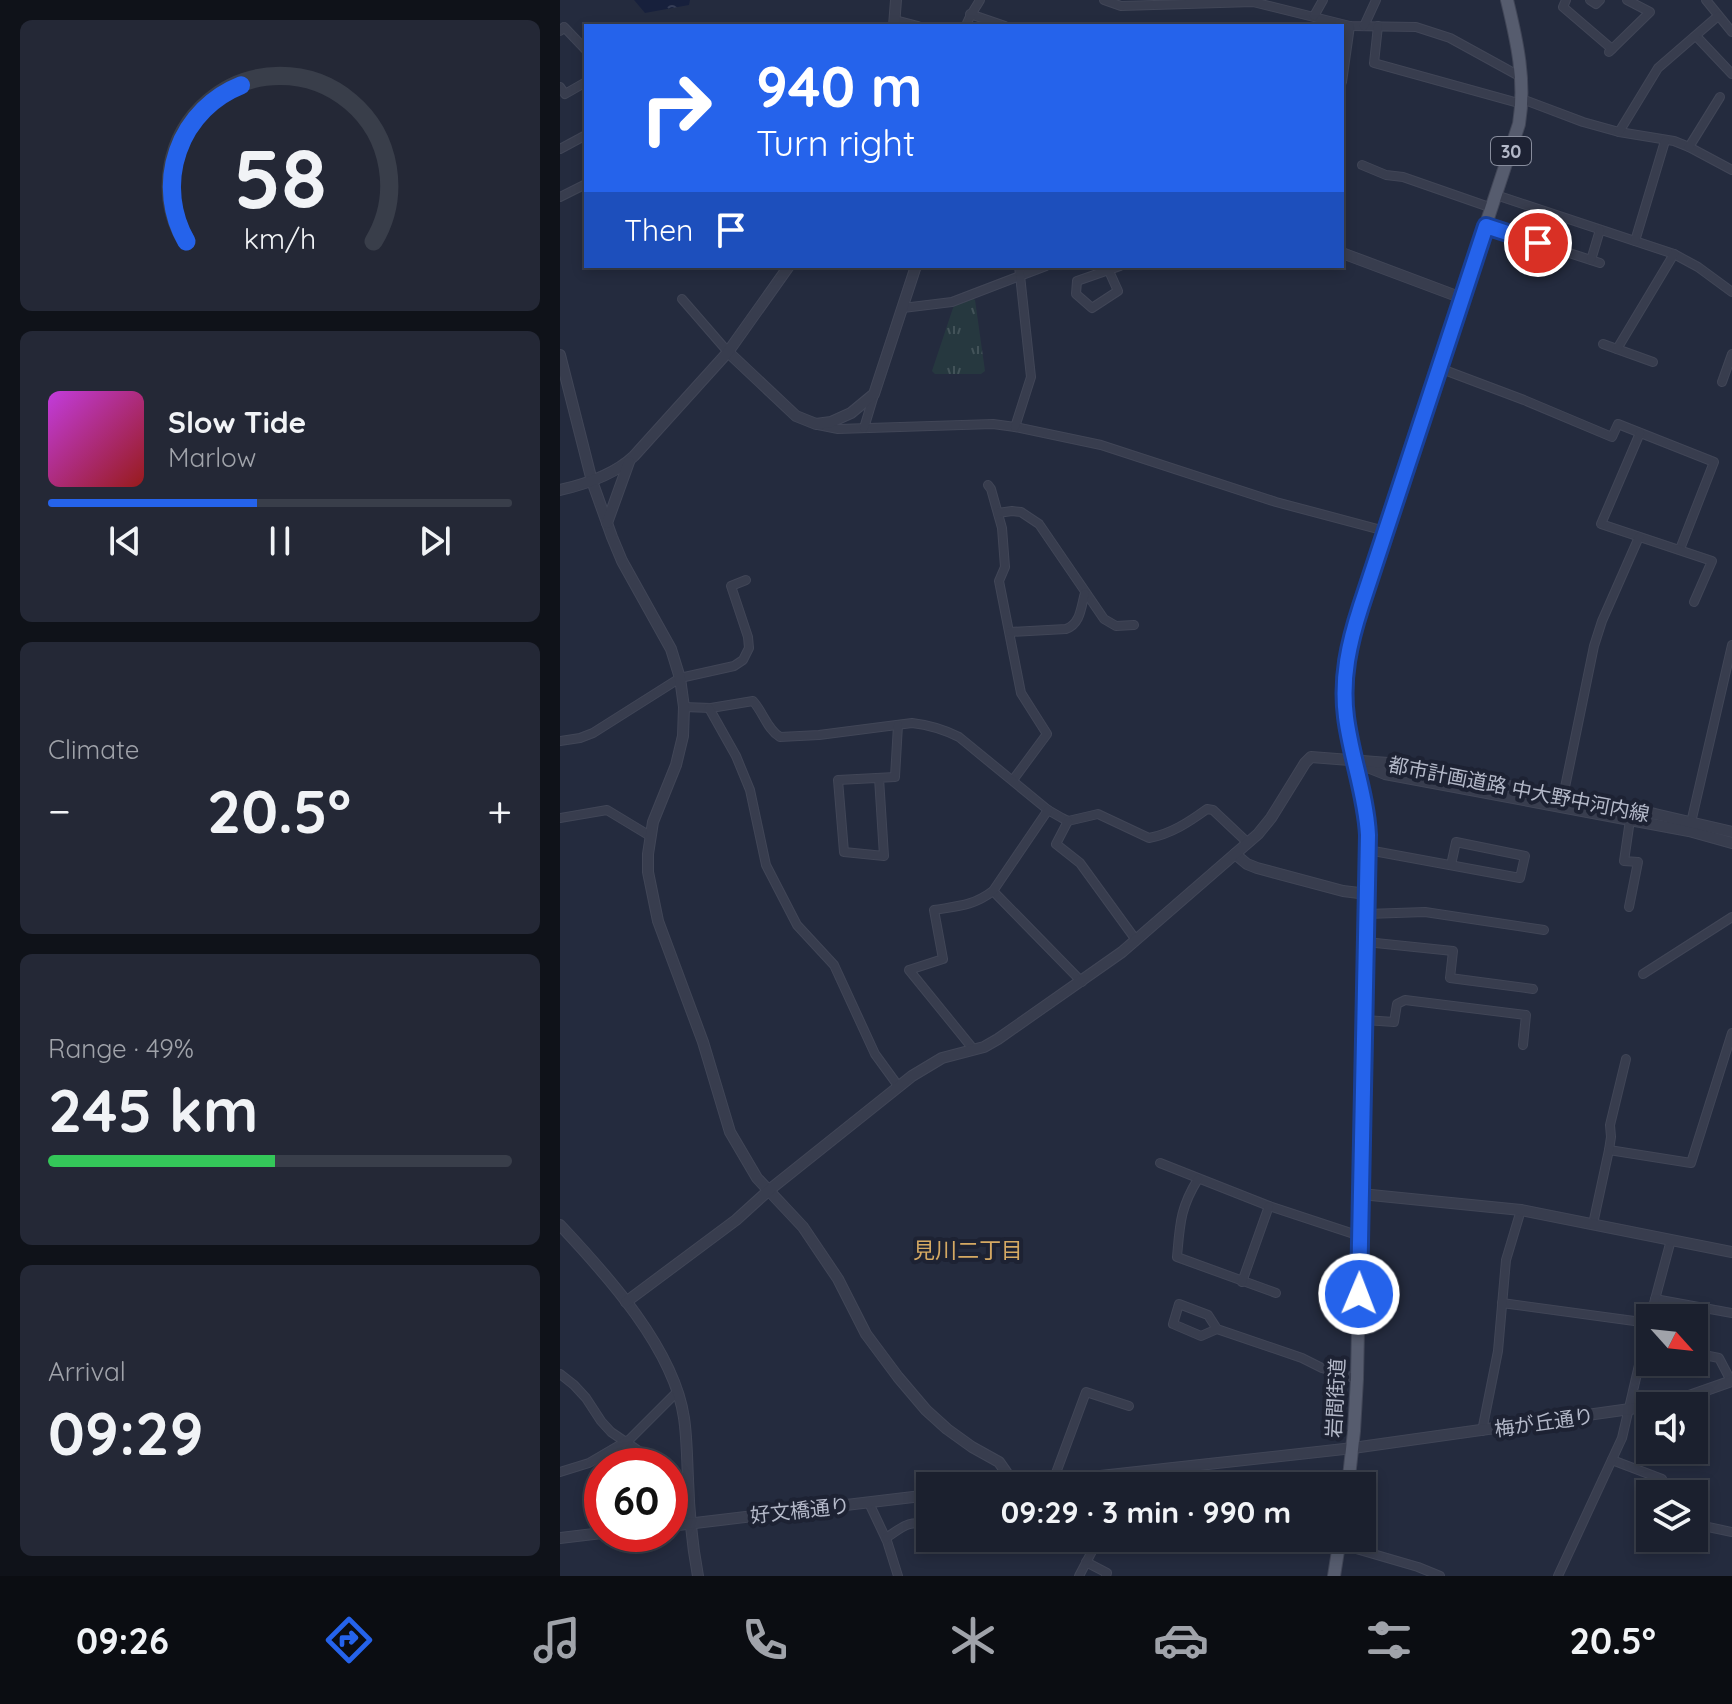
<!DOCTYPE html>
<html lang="en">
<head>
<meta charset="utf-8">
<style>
	body { margin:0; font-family:Quicksand,"Noto Sans JP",sans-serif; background:#242836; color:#f1f3f6; height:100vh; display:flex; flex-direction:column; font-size:30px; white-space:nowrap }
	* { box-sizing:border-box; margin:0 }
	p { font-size:26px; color:#a0a3aa }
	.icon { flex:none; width:44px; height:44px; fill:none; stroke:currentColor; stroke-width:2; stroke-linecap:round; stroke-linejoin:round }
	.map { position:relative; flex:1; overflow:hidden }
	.details { display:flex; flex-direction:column; gap:20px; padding:20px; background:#0f1219; width:560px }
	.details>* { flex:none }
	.hud { position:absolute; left:24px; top:24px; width:760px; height:244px; border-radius:0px; box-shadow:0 4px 12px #0003,0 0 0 2px #393e4a; background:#2563eb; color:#fff; overflow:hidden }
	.needle { width:52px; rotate:117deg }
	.tools { position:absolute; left:1076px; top:1304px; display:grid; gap:16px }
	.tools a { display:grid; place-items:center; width:72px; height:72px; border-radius:0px; background:#1b202e; box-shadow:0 4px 12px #0003,0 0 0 2px #393e4a; font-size:40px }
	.speed { position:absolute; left:24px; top:1448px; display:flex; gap:16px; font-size:40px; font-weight:700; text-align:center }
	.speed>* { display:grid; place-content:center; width:104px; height:104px; border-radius:50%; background:#1b202e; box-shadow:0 4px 12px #0003,0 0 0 2px #393e4a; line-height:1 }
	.speed .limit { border:12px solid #d22; background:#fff; color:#111 }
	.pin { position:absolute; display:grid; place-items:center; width:68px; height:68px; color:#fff; margin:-34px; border:4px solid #fff; border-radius:50%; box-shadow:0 2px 8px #0007 }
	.me { position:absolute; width:88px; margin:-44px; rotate:1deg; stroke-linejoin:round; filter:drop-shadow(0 0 6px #0008) }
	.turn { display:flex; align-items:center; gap:28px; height:168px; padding:0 40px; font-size:36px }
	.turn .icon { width:104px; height:104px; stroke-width:2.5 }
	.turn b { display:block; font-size:56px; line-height:68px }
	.then { display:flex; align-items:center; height:76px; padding:0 40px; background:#0003; gap:16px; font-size:30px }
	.big { font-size:60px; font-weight:800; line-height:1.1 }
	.details .card { flex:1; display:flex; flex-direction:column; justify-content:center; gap:12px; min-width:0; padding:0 28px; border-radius:12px; background:#242836 }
	.details .dial { align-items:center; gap:0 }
	.dial svg { height:208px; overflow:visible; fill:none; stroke:#393e4a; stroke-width:7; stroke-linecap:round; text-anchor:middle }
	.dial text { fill:#f1f3f6; stroke:none }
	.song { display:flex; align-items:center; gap:24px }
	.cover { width:96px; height:96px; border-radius:12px; background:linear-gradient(135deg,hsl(290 70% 55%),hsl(0 70% 35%)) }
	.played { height:8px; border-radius:4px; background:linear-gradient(90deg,#2563eb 45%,#393e4a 45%) }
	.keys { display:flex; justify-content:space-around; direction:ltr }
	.heat { display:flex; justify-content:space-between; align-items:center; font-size:44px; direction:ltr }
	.charge { height:12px; border-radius:6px; background:linear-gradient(90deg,#34c759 49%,#393e4a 0) }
	.trip { position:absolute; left:356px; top:1472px; width:460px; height:80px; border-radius:0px; background:#1b202e; box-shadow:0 4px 12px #0003,0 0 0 2px #393e4a; font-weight:800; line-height:80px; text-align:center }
	.dock { display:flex; height:128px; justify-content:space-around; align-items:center; background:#0b0d12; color:#a0a3aa }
	.dock .icon { width:56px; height:56px }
	.dock .on { color:#2563eb }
	.dock b { font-size:36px; color:#f1f3f6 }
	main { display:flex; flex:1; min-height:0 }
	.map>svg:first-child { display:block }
</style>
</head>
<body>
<main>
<section class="details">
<div class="card dial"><svg viewBox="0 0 100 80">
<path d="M14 69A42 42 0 1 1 86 69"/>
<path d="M14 69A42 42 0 0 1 35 9" stroke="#2563eb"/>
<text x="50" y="56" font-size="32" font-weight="700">58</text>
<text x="50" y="72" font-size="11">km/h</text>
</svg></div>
<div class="card">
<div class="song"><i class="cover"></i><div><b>Slow Tide</b><p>Marlow</p></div></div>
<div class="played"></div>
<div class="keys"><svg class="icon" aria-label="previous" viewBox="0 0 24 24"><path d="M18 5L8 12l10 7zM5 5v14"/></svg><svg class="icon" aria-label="pause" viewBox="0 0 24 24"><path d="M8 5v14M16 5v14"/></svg><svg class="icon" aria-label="next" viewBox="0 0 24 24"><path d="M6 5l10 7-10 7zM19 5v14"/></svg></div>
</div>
<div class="card"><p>Climate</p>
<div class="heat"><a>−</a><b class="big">20.5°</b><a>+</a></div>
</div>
<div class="card"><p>Range · 49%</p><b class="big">245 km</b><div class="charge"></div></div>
<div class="card"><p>Arrival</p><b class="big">09:29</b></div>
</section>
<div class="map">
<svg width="1172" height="1576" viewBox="0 0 1172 1576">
	<defs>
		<pattern id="grass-tufts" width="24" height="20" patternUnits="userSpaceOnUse" patternTransform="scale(2)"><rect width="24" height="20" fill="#26383f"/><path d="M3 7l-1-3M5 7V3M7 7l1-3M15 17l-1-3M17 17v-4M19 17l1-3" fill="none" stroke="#435359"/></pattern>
		<pattern id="water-ripples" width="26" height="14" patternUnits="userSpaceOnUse" patternTransform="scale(2)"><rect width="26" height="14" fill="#17203c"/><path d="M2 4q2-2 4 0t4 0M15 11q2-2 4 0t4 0" fill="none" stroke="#363e57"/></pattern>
	</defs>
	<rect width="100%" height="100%" fill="#242b3e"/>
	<!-- grass -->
	<path fill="url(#grass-tufts)" d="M412,298L415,300L425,371L421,374H375L372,371L393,308L396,304Z"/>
	<!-- water -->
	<path fill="url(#water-ripples)" d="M74,0H130L129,5L85,13Z"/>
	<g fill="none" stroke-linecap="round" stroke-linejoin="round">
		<defs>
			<g id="minor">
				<path d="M544,0L561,6L693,2L790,26L856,27L890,38L961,77"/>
				<path d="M1006,0L1003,7L1052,49"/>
				<path d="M1030,0L1036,4L1040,0"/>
				<path d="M1146,0L1172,32"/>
				<path d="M410,14L445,26"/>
				<path d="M754,16L763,0"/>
				<path d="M335,20L358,26"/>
				<path d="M406,26C409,16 415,9 420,0"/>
				<path d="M804,26L816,0"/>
				<path d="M818,26L814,63L962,104"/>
				<path d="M0,31L4,27L26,50"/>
				<path d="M1136,36L1172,74"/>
				<path d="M1049,52L1090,12L1067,0"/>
				<path d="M782,82L790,26"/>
				<path d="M0,87L5,94L26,82"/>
				<path d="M962,99L1023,122L1059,132L1114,141L1129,147L1172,170"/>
				<path d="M1059,132L1098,68L1158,16"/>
				<path d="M1129,147L1160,97"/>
				<path d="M0,149L26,135"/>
				<path d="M802,165L826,175L843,177L932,208"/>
				<path d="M936,195L1114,254L1138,267L1172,292"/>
				<path d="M0,197L26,184"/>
				<path d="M926,226L1040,263"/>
				<path d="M1075,241L1105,141"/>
				<path d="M1031,260L1040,230"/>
				<path d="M549,271L558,291L532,308L516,294L517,281L560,266"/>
				<path d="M122,299L168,352"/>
				<path d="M343,308L392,302L486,266"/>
				<path d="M1043,344L1093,362"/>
				<path d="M1057,349L1114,254"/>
				<path d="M879,368L964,400L1052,437L1058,424L1154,462L1120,549"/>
				<path d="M1162,382L1172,354"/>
				<path d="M258,425L278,429L433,424L455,427L541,445L716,502L825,531"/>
				<path d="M455,427L471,377L459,266"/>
				<path d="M304,428L314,395"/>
				<path d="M1080,433L1041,524L1152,561L1134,602"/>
				<path d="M428,485L431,489L442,528L445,567L439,581L461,693L487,734L453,780"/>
				<path d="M438,513L452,511L461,512L479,524L544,619L556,626L574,625"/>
				<path d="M450,632L506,629C521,624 521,606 525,593"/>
				<path d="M124,707L151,708L193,701C203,712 207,729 220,737L259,735L352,723C370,725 383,729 399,737L488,810L502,818L508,821L538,814L589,838C611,834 629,822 647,809L653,810L688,843"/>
				<path d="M149,708L176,756L190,790L206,865L237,925L274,965L315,1054L339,1087"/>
				<path d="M0,741L20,738L33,733L120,678L174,666L183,660L189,648L188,637L171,586L186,580"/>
				<path d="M319,778L324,856L284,852L278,780L335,777L338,725"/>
				<path d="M1003,797L1034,646L1042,621L1079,537"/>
				<path d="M0,818L47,810L90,836"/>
				<path d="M508,821L496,844L520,863L576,940"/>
				<path d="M1130,827L1172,645"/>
				<path d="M808,850L960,878L965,856L896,842L891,865"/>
				<path d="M433,891L522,982"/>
				<path d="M1069,907L1078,862L1064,861L1070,820"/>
				<path d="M807,914L865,912L984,930"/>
				<path d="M806,942L893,951L890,978L973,989"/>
				<path d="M1083,974L1172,917"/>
				<path d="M805,1020L834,1022L837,1004L845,1000L966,1015L963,1045"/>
				<path d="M414,1050L349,970L383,959L374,910C398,906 413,906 433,891L488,810"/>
				<path d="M1049,1150L1131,1163L1172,1033"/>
				<path d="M600,1163L709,1206L800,1236"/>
				<path d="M638,1179C620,1208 620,1224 617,1257L716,1293"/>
				<path d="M1033,1224L1049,1150L1051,1137L1050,1125L1066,1059"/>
				<path d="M682,1282L709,1206"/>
				<path d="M1095,1299L1172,1313"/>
				<path d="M942,1303L1089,1323"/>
				<path d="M1090,1318L1111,1240"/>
				<path d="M657,1329L641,1336L613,1324L619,1304L648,1315L657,1329L742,1358L762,1368L797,1379"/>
				<path d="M1134,1353L1159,1358L1171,1381"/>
				<path d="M0,1374L14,1385L26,1398L41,1421L51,1432L101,1466"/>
				<path d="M922,1431L938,1351L946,1260L961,1210"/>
				<path d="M1052,1460L1102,1479L1104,1483L1101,1494"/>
				<path d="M0,1472L29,1463L70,1439L117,1392"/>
				<path d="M110,1473L128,1483"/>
				<path d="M493,1481L526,1392L569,1406"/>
				<path d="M309,1503L327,1541L338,1576"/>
				<path d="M1134,1524L1172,1532"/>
				<path d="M326,1538C344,1526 348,1520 370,1525"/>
				<path d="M427,1538L440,1541L443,1538"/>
				<path d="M779,1544L858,1567L880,1576"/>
				<path d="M526,1562L547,1573L546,1576"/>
				<path d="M519,1576L539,1538"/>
				<path d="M998,1576L1062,1438L1090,1318"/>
			</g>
			<g id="tertiary">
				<path d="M334,26L336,0"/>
				<path d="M782,253L902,298"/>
				<path d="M168,352L236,416L256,424L271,422L291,413L314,394L356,266"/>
				<path d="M0,355L32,481L52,537L62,561L111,649L120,678L124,707L123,736L116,765L93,822L88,854V872L98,921L143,1042L170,1132L197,1178L243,1227L278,1279L306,1334L338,1377L366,1410L387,1429L412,1447L439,1462L446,1472L450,1486"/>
				<path d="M0,490C26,484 54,475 74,456L168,352L229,266"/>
				<path d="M47,523L69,462"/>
				<path d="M800,764L825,774L1070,820L1129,831L1172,843"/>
				<path d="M675,854L687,864L697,868L783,891L807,894"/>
				<path d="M801,1194L961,1210L1172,1252"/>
				<path d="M0,1225C47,1275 114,1349 124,1418C127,1438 127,1459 128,1479C129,1512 132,1544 138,1576"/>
				<path d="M66,1302L176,1220L208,1191L352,1076L382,1058L424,1047L438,1039L562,952L698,834L711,818L745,763L751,757L828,763L1095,814L1172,832"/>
				<path d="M450,1486L793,1448L1070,1409L1115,1401L1172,1381"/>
				<path d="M110,1526L370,1495"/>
				<path d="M0,1538L42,1533"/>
			</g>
			<g id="primary">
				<path d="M788,1486L794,1431L797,1379L808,835C806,794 791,756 786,716C782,684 786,654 795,622L959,124C966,81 957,41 947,0"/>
				<path d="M774,1576L780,1538"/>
			</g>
		</defs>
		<!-- minor casing -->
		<use href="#minor" stroke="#414657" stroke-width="10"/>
		<!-- tertiary casing -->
		<use href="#tertiary" stroke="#414657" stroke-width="12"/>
		<!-- primary casing -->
		<use href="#primary" stroke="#414657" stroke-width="14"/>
		<!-- minor -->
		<use href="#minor" stroke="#383d4e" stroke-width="8"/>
		<!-- tertiary -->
		<use href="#tertiary" stroke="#383d4e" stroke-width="10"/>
		<!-- primary -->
		<use href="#primary" stroke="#565c6e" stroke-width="12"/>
	</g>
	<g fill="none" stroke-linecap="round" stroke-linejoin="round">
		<defs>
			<path id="route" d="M799,1294L808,835C806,795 791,757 786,717C781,678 789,643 801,606L926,226L978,243"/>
		</defs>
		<!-- route casing -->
		<use href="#route" stroke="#184099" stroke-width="20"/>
		<!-- route -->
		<use href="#route" stroke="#2563eb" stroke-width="14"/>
	</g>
	<g text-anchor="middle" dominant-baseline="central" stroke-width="8" stroke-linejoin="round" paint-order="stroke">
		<!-- shield labels -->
		<rect fill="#1d2233" stroke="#878c9c" stroke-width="2" x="931" y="137" width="40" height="28" rx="6"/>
		<g font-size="18" font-weight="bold" fill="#b4b9c9">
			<text x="951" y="151">30</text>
		</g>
		<!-- street labels -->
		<g font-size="20" fill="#b4b9c9" stroke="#1d2233">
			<text transform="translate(959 789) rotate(11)">都市計画道路 中大野中河内線</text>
			<text transform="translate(775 1398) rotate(-87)">岩間街道</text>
			<text transform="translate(984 1422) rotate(-8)">梅が丘通り</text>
			<text transform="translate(240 1510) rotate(-6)">好文橋通り</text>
		</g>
		<!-- neighbourhood labels -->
		<g font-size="22" fill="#d5a963" stroke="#1d2233">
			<text x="408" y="1250">見川二丁目</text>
		</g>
	</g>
</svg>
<div class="tools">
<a><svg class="needle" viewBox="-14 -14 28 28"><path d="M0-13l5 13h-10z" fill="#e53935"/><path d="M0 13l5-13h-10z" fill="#a0a3aa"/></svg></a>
<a><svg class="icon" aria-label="sound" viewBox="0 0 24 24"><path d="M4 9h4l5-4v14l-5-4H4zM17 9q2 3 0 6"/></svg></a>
<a><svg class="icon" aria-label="layers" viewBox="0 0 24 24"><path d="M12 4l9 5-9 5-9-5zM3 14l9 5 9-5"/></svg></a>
</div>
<div class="speed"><div class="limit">60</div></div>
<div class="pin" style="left:978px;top:243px;background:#d93025"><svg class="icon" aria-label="arrive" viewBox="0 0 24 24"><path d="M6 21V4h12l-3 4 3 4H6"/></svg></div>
<svg class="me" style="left:799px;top:1294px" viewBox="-20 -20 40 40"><circle r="17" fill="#2563eb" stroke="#fff" stroke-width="3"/><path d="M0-11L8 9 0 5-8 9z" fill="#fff"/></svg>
<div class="trip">09:29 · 3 min · 990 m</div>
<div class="hud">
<div class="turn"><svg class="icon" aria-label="right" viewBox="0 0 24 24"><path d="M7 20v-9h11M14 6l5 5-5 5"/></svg><div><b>940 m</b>Turn right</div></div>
<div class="then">Then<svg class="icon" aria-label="arrive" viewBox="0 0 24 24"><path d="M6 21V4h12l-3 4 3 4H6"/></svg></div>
</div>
</div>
</main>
<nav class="dock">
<b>09:26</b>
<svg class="icon on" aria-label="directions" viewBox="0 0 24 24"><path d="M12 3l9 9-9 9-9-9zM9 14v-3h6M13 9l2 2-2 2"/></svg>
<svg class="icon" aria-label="music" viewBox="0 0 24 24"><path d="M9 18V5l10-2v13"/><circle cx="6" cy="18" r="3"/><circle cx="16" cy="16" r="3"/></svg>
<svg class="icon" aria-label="phone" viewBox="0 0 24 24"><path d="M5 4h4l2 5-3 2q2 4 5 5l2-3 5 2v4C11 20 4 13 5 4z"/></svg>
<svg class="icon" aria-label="climate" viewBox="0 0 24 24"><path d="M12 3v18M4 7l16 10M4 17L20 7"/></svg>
<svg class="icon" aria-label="car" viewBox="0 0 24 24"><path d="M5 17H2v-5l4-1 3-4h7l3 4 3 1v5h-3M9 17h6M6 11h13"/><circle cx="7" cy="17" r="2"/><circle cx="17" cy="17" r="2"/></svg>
<svg class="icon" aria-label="filters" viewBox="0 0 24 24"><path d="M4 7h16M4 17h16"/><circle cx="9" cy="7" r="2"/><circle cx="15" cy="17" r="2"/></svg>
<b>20.5°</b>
</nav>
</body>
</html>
